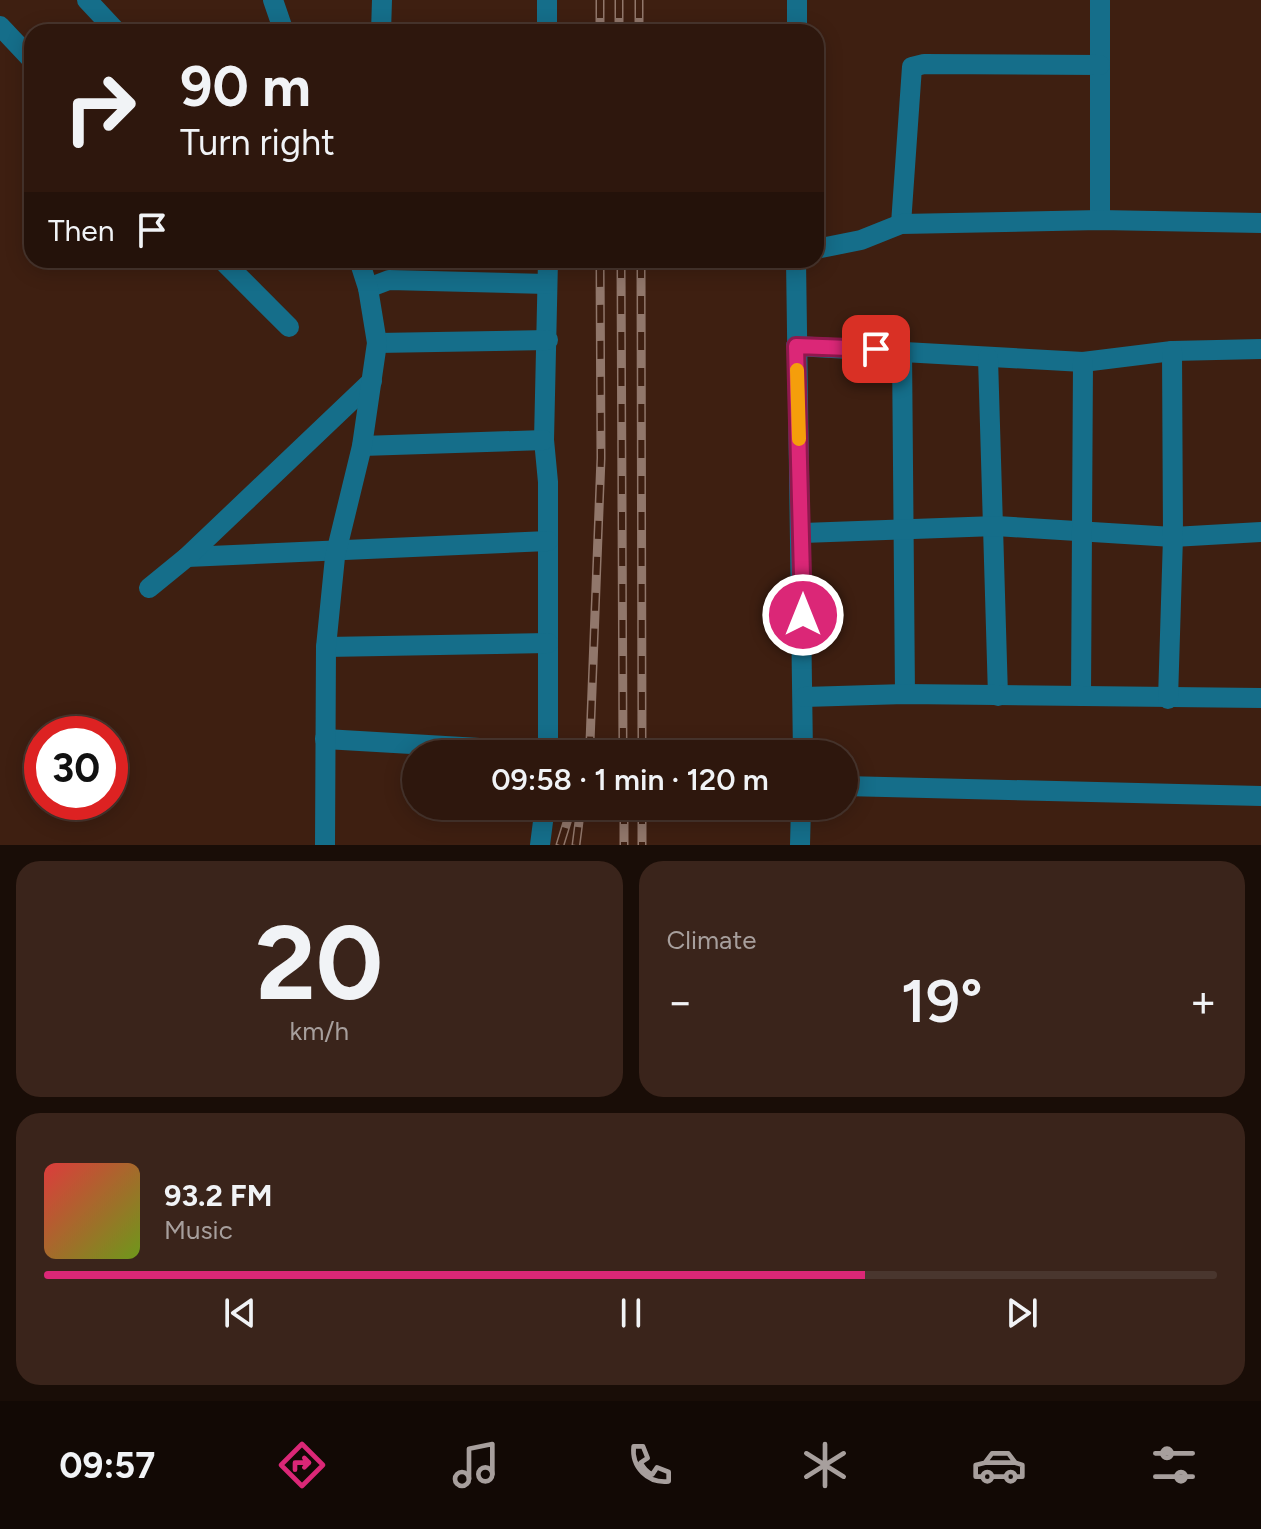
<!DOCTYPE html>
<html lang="en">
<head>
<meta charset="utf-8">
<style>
	body { margin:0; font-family:Figtree,sans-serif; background:#3a241b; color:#f1f3f6; height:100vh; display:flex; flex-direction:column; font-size:30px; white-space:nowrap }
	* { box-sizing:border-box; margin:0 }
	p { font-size:26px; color:#a79f9d }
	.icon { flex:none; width:44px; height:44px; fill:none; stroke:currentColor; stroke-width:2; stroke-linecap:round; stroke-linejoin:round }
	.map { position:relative; height:845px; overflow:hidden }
	.sheet { display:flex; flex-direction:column; gap:16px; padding:16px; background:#190d07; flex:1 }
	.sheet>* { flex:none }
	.hud { position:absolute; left:24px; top:24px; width:800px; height:244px; border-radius:24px; box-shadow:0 4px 20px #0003,0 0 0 2px #49362e; background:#2e170d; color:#f1f3f6; overflow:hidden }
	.speed { position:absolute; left:24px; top:716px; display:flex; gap:16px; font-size:40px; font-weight:700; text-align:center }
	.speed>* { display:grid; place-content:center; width:104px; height:104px; border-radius:50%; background:#2e170d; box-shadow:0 4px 20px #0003,0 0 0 2px #49362e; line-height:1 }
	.speed .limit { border:12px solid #d22; background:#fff; color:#111 }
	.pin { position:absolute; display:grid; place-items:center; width:68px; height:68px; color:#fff; margin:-34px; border-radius:16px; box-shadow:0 4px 12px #0006 }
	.me { position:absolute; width:88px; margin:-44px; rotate:0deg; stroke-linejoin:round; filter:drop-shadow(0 0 6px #0008) }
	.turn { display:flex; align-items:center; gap:28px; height:168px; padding:0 24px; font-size:36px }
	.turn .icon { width:104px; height:104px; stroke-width:2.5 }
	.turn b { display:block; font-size:56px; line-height:68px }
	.then { display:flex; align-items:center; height:76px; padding:0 24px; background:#0003; gap:16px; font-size:30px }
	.big { font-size:60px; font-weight:600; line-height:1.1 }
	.sheet .tile { flex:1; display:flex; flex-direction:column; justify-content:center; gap:12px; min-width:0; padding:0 28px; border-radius:24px; background:#3a241b }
	.sheet .dial { align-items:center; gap:0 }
	.dial b { font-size:104px; line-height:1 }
	.song { display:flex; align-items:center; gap:24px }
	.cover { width:96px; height:96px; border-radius:12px; background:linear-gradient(135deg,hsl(0 70% 55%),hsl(80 70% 35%)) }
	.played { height:8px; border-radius:4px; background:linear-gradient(90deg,#db2777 70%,#49362e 70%) }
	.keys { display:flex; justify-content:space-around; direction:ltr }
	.heat { display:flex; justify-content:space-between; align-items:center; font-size:44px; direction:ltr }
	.sheet .tiles { flex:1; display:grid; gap:16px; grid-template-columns:1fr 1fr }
	.tile:last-child { grid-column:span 2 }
	.trip { position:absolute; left:402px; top:740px; width:456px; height:80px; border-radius:40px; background:#2e170d; box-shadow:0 4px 20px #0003,0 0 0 2px #49362e; font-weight:600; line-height:80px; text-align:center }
	.tabs { display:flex; height:128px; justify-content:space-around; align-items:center; background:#120905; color:#a79f9d }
	.tabs .icon { width:56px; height:56px }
	.tabs .on { color:#db2777 }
	.tabs b { font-size:36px; color:#f1f3f6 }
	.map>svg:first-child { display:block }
</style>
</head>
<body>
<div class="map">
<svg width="1261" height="845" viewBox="0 0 1261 845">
	<rect width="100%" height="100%" fill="#3e1f11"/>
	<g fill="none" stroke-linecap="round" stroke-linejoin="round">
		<!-- minor -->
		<g stroke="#156e8a" stroke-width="20">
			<path d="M87,0L117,32"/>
			<path d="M273,0L284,32"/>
			<path d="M547,0V32"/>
			<path d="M1100,0V220"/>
			<path d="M0,26L32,60"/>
			<path d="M381,32L382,0"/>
			<path d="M797,32V0"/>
			<path d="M901,224L912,67L924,64L1100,65"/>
			<path d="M816,249L861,240L901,224L1100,220L1261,223"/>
			<path d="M222,260L289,327"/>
			<path d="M548,260L544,440L548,482V754"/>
			<path d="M796,260L803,754"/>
			<path d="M368,288L389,280L547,284"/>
			<path d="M377,343L548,340"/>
			<path d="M796,346L1083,362L1172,351L1261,349"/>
			<path d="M902,350L905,694"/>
			<path d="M988,358L998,696"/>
			<path d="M362,446L544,440"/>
			<path d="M803,533L996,526L1173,537L1261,532"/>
			<path d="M187,557L548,541"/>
			<path d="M149,588L187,557L372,381"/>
			<path d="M326,647L548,643"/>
			<path d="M1081,696L1083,362"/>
			<path d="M804,697L905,694L1261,698"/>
			<path d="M1168,699L1173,537L1172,351"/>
			<path d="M325,739L549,752"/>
			<path d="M844,786L1261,796"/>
			<path d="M325,845L326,647L335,557L362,446L377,343L368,288L359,260"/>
			<path d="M540,845L545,806"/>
			<path d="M800,845L801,806"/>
		</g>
		<defs>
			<g id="rail">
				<path d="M600,0V32"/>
				<path d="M619,0V32"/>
				<path d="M639,0V32"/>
				<path d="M621,260L623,754"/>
				<path d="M641,260L642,754"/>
				<path d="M586,754L590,742L601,458L600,260"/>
				<path d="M624,806V845"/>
				<path d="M642,806V845"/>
				<path d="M560,845L572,806"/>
				<path d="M576,845L581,806"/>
			</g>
		</defs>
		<!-- rail casing -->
		<use href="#rail" stroke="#91776b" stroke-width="9"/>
		<!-- rail -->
		<use href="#rail" stroke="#3e1f11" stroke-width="6" stroke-dasharray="18" stroke-linecap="butt"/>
	</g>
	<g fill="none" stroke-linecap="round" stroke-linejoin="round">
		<defs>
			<path id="route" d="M803,615L796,346L876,349"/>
		</defs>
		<!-- route casing -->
		<use href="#route" stroke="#8e194d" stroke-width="20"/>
		<!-- route -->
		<use href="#route" stroke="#db2777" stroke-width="14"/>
		<!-- slow -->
		<path stroke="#f59e0b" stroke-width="14" d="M797,370L799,439"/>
	</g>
</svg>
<div class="speed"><div class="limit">30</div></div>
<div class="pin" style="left:876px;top:349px;background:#d93025"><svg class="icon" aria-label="arrive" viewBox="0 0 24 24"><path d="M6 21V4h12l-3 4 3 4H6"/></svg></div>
<svg class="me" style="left:803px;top:615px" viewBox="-20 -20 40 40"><circle r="17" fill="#db2777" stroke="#fff" stroke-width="3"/><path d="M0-11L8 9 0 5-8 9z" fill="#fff"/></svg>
<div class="trip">09:58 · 1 min · 120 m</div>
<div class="hud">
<div class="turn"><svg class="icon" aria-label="right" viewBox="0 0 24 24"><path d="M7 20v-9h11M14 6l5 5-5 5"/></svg><div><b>90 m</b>Turn right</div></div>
<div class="then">Then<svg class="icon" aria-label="arrive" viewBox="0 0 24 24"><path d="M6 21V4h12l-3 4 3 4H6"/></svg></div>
</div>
</div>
<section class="sheet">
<div class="tiles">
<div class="tile dial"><b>20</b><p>km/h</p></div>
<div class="tile"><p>Climate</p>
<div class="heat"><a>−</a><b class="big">19°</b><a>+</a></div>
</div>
<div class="tile">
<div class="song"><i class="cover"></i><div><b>93.2 FM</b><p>Music</p></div></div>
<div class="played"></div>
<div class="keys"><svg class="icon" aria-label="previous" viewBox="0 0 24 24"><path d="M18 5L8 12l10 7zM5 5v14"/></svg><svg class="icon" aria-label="pause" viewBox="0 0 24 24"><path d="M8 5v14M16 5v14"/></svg><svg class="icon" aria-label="next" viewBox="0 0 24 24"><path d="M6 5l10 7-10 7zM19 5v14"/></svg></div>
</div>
</div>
</section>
<nav class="tabs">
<b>09:57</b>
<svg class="icon on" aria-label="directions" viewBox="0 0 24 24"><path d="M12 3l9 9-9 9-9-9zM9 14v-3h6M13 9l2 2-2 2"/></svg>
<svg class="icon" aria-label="music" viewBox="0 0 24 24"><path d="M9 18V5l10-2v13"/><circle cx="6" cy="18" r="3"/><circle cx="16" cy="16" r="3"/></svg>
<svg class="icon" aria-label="phone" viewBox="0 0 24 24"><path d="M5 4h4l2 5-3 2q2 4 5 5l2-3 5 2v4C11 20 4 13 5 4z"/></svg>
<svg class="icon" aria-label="climate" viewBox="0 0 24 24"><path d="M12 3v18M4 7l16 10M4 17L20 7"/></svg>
<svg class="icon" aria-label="car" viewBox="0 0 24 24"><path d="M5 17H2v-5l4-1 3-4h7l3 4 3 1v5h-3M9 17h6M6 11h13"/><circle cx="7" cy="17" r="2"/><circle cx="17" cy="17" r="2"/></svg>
<svg class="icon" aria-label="filters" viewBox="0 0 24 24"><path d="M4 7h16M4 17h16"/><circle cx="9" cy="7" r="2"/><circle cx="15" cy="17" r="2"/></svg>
</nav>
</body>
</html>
